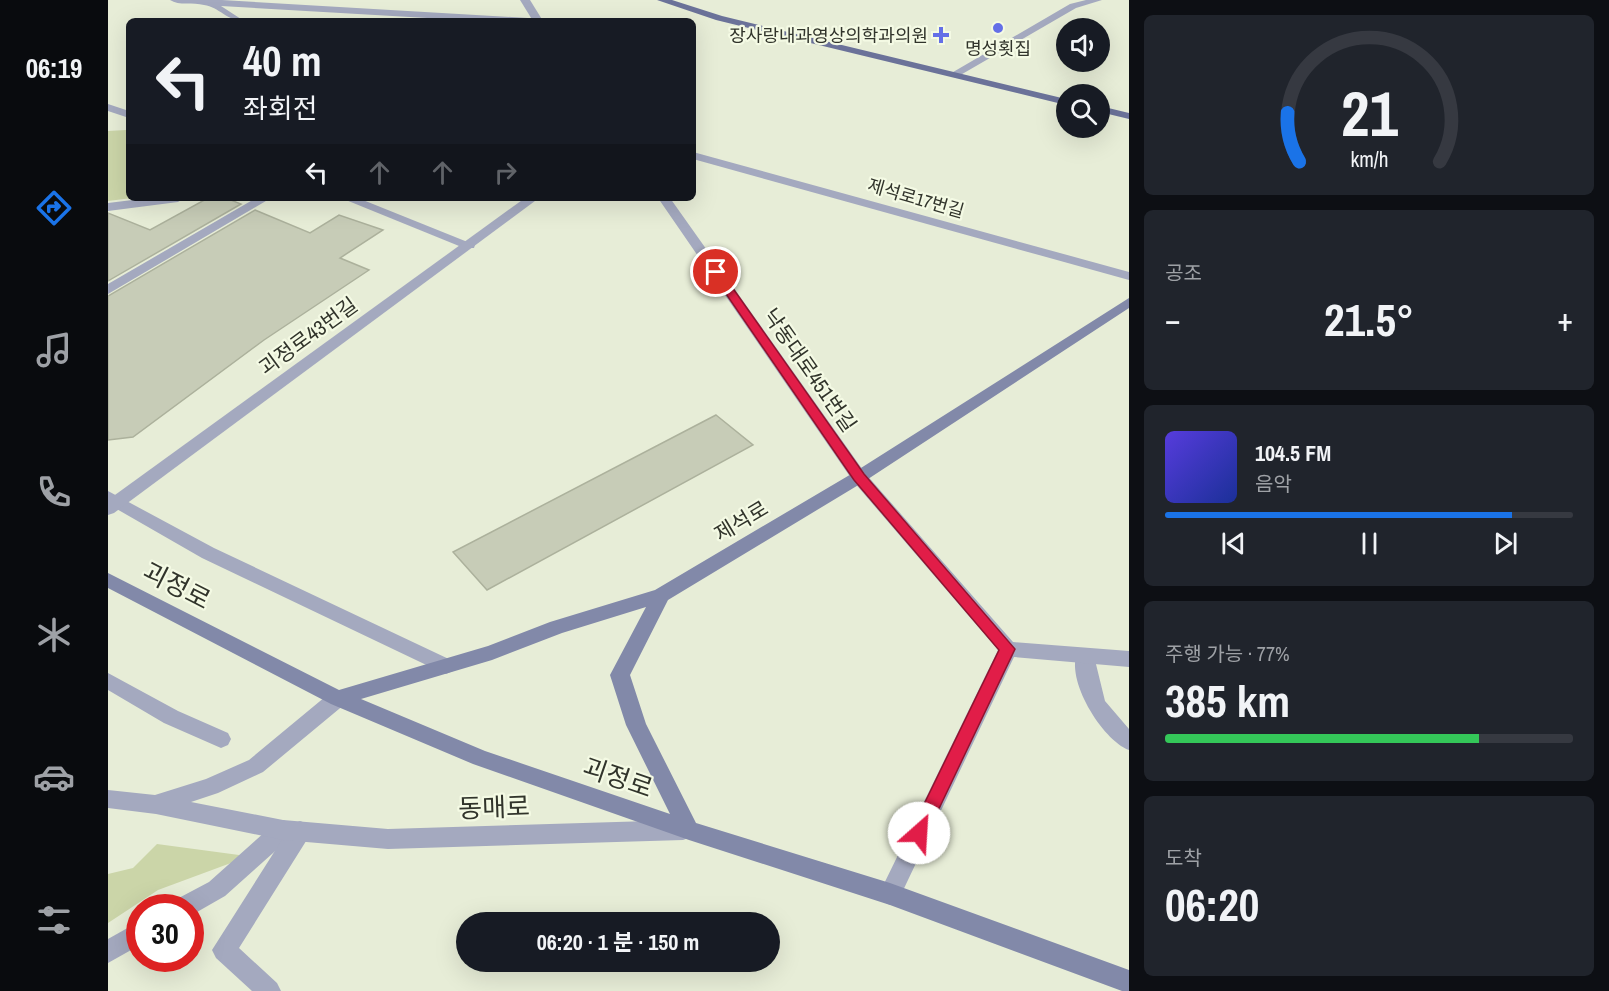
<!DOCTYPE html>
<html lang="ko">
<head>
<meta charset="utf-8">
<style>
	body { margin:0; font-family:"Archivo Narrow","Noto Sans KR",sans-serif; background:#20242c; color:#f1f3f6; height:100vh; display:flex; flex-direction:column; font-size:22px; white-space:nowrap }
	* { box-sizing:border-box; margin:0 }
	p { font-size:20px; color:#9ea1a6 }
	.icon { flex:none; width:33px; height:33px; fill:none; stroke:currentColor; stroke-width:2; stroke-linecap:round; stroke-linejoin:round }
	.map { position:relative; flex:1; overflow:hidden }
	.drawer { display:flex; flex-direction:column; gap:15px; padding:15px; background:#0d0f14; width:480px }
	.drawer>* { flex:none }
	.guide { position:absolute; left:18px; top:18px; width:570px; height:183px; border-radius:9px; box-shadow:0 6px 24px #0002; background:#171b24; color:#f1f3f6; overflow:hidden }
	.controls { position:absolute; left:948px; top:18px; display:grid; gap:12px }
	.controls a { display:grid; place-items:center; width:54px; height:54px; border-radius:50%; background:#171b24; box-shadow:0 6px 24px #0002; font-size:30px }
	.speed { position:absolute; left:18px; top:894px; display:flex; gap:12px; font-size:30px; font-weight:700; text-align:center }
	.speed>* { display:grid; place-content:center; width:78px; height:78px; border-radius:50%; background:#171b24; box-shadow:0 6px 24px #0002; line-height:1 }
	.speed .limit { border:9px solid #d22; background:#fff; color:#111 }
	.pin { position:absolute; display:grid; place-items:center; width:51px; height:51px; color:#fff; margin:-26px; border:3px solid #fff; border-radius:50%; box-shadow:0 2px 6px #0007 }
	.me { position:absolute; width:66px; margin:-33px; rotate:26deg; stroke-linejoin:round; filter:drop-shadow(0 0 4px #0008) }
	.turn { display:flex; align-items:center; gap:21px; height:126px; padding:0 18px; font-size:27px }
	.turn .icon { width:78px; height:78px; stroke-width:2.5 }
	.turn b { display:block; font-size:42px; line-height:51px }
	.lanes { display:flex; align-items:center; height:57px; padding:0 18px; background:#0003; justify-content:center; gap:30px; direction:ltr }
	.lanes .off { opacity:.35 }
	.big { font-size:45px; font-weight:700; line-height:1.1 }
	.drawer .card { flex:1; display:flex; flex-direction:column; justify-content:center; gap:9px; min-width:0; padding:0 21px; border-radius:9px; background:#20242c }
	.drawer .dial { align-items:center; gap:0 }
	.dial svg { height:156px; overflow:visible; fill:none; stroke:#363941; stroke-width:7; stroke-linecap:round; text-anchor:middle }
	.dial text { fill:#f1f3f6; stroke:none }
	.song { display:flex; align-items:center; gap:18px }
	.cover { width:72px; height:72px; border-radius:9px; background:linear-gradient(135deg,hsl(250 70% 55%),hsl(230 70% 35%)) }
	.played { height:6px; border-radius:3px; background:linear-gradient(90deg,#1a73e8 85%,#363941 85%) }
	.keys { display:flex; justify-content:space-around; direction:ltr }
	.heat { display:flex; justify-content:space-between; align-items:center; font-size:33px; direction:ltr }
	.charge { height:9px; border-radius:4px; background:linear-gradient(90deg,#34c759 77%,#363941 0) }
	.trip { position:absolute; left:348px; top:912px; width:324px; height:60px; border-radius:30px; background:#171b24; box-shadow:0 6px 24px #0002; font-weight:700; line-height:60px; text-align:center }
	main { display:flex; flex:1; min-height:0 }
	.menu { display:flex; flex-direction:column; width:108px; justify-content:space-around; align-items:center; background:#090b0e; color:#9ea1a6 }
	.menu .icon { width:42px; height:42px }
	.menu .selected { color:#1a73e8 }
	.menu b { font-size:27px; color:#f1f3f6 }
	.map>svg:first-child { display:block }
</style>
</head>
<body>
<main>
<nav class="menu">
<b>06:19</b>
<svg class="icon selected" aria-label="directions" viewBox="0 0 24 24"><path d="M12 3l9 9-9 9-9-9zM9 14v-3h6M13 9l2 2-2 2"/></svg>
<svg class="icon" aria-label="music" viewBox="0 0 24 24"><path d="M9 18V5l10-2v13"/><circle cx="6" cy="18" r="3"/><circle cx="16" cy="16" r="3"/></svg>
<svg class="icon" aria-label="phone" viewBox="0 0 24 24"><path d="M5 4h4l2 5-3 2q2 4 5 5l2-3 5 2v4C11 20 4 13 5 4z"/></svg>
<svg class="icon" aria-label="climate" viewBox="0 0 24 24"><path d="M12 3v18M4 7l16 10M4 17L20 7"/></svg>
<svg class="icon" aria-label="car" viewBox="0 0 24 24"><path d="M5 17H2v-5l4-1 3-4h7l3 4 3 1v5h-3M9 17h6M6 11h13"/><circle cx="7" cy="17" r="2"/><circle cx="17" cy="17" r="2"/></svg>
<svg class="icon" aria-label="filters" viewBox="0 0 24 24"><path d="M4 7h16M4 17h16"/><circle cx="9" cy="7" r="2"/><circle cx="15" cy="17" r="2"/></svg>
</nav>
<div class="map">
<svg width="1021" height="991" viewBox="0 0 1021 991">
	<rect width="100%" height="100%" fill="#e7edd7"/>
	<!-- green -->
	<g fill="#cbd5a8">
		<path d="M18,130L21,131V198H24L0,201V131Z"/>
		<path d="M49,844L131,855V860L50,890L0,923V874L25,868Z"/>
	</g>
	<!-- building -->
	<g fill="#c7ccb7" stroke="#acb19c" stroke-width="1.5">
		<path d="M100,198H118L133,204L0,281V213L42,230Z"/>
		<path d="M147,210L202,233L231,215L275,230L232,258L261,270L156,340L25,437L0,440V296Z"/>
		<path d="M608,415L645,445L379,590L345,552Z"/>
	</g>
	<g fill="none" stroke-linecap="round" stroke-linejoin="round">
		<!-- service -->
		<g fill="#a4a9bf" fill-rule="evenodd">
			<path d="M62,0H114L420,18L425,21H371L113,6L136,21C119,21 111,7 96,5C85,2 71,6 62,0Z"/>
			<path d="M0,104L21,111V118L0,111Z"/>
			<path d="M41,198H76L70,202L0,211V203Z"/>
			<path d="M148,198H163L0,294V284Z"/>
			<path d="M233,198H250L367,245L366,248H356Z"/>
			<path d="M0,491L106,548L345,661L347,666L345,671L338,674L331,671L94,558L0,504Z"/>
			<path d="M977,648L984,651L986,656L997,701L1021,729V750C994,740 956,678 970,651Z"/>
			<path d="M0,673L70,711L120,733L123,739L120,745L113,748L56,723L0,690Z"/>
			<path d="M175,820L183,823L186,830L183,837L117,896L82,916V908H64L67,900L101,882L167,823Z"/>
			<path d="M32,921V945L0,963V939Z"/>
		</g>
		<!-- minor -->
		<g fill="#a4a9bf" fill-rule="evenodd">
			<path d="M412,0H422L435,21H425Z"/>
			<path d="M978,0H994L968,8L849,77L840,75L962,4Z"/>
			<path d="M585,152L1021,272V280L585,159Z"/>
			<path d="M417,198H431L6,513L0,515V500Z"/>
			<path d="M550,198H562L757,473L905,642L1021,651V667L906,657L790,901L782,905L774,901L771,894L890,650L745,481Z"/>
			<path d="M192,821L200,824L203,831L200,838L131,948L169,983L173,991H144L108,958L104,950L184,824Z"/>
		</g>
		<!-- tertiary -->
		<path fill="#a4a9bf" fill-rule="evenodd" d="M230,690L237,692L240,698L237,704L155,772L110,793L83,802L175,820L280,829L575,820L583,823L586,830L583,837L575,840L280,849L175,840L48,814L0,808V790L47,795L98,779L141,760L223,692Z"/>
		<!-- secondary -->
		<path fill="#8289a9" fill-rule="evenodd" d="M1021,298V308L757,481L560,600L522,675L538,724L588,823L782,883L1021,970V991H1014L782,905L581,840L365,764L223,704L0,588V573L231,690L380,646L442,622L547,590L745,473ZM538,607L502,675L518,725L562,814L377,751L253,699L384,660L454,633Z"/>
		<!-- primary -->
		<g fill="#6b7299" fill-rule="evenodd">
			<path d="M549,0H564L614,16L958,99V105L608,20Z"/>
			<path d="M992,106L1021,113V119L992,112Z"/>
		</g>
	</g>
	<!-- route -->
	<path fill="#e11d48" stroke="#92132f" stroke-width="1.5" d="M604,270H612L756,474L907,649L817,838L811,841L805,838L802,833L891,650L746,480L603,272Z"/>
	<!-- markers -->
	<g fill="#646fe7" stroke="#f4fae4" stroke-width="2">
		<circle cx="890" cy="28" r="6"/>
		<path d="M830 26h6v6h6v6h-6v6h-6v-6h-6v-6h6z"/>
	</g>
	<g text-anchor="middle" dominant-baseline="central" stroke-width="4.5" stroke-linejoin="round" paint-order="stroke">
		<!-- far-poi labels -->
		<g font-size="18" fill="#31342b" stroke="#f4fae4" text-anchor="end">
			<text x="820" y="35">장사랑내과영상의학과의원</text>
			<text x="890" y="48" text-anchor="middle">명성횟집</text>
		</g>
		<!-- far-street labels -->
		<g font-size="18" fill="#31342b" stroke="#f4fae4">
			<text transform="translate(808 198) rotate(16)">제석로17번길</text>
		</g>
		<!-- street labels -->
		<g font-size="21" fill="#31342b" stroke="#f4fae4">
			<text transform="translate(200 336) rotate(-36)">괴정로43번길</text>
			<text transform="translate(702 370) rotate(55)">낙동대로451번길</text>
			<text transform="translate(633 521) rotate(-31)">제석로</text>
		</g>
		<!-- near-street labels -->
		<g font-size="26" fill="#31342b" stroke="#f4fae4">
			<text transform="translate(69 585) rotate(27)">괴정로</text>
			<text transform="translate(510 777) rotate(19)">괴정로</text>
			<text transform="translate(386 807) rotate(-2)">동매로</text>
		</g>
	</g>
</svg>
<div class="controls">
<a><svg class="icon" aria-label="sound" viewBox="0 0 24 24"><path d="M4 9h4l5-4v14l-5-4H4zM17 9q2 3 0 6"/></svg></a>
<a><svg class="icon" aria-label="search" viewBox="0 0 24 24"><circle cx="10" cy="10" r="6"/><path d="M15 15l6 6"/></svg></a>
</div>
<div class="speed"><div class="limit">30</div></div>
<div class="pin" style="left:608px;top:272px;background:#d93025"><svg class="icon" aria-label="arrive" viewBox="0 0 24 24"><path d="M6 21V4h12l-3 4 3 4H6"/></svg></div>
<svg class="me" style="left:811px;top:833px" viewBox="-20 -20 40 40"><circle r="19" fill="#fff"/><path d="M0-13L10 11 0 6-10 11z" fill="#e11d48"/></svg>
<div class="trip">06:20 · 1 분 · 150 m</div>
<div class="guide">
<div class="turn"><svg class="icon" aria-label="left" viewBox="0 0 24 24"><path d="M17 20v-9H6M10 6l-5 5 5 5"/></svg><div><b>40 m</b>좌회전</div></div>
<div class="lanes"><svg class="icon" aria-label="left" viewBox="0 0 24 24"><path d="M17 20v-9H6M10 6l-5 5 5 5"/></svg><svg class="icon off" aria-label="ahead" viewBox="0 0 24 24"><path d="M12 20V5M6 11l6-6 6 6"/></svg><svg class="icon off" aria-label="ahead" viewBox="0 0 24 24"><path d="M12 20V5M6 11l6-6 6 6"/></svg><svg class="icon off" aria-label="right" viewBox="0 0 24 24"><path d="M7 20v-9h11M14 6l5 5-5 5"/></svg></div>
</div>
</div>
<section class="drawer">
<div class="card dial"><svg viewBox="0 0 100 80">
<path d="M14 69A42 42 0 1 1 86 69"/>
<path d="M14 69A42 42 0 0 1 8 44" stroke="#1a73e8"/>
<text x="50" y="56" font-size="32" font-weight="700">21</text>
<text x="50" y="72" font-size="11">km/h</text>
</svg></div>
<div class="card"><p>공조</p>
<div class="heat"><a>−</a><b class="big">21.5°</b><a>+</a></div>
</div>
<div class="card">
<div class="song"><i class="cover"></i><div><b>104.5 FM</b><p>음악</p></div></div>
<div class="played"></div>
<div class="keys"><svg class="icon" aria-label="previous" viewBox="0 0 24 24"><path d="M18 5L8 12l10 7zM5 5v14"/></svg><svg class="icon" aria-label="pause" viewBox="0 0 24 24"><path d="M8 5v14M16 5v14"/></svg><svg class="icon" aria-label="next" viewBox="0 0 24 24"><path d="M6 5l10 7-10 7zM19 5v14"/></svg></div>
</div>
<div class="card"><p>주행 가능 · 77%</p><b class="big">385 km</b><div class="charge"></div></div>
<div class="card"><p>도착</p><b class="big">06:20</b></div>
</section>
</main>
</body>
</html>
